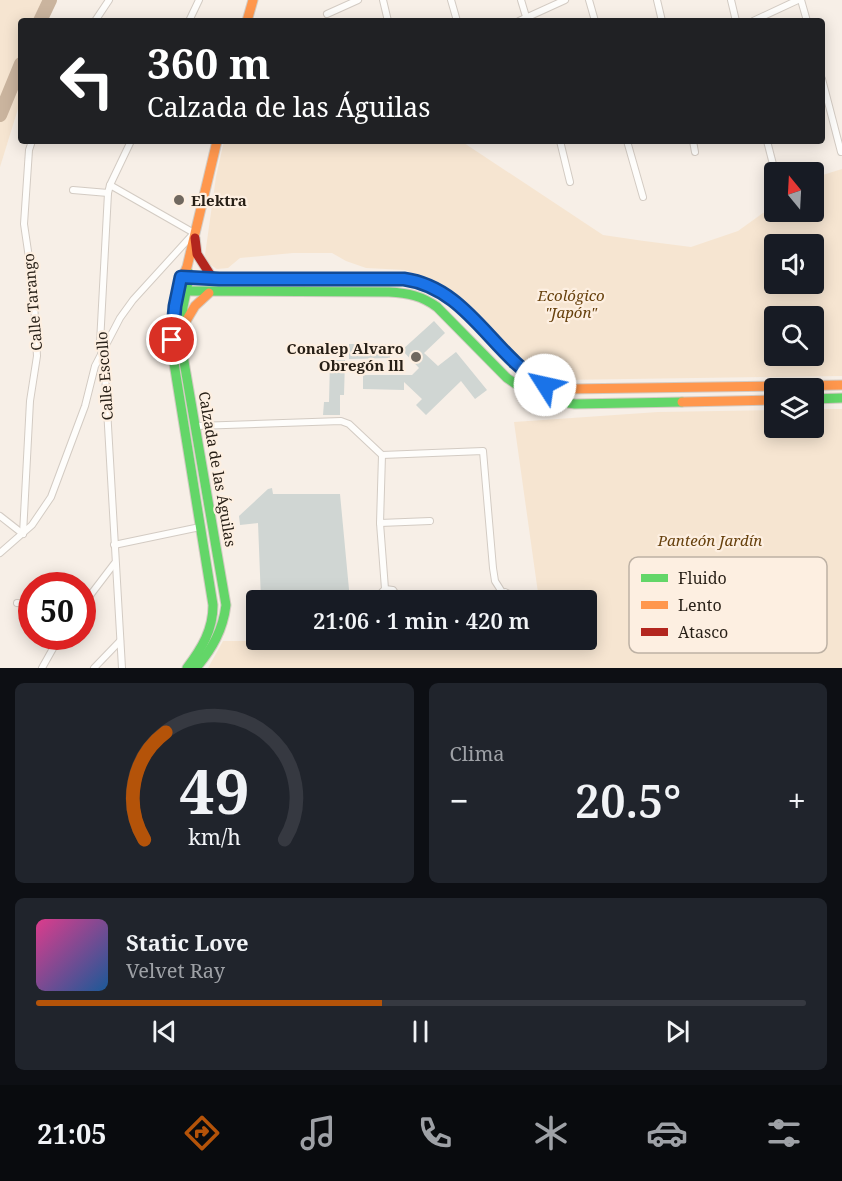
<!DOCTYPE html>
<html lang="es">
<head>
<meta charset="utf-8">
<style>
	body { margin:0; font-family:"Noto Serif",serif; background:#20242c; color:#f1f3f6; height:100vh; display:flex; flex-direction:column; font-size:22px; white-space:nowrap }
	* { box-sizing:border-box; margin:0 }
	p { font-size:20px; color:#9ea1a6 }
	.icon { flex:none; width:33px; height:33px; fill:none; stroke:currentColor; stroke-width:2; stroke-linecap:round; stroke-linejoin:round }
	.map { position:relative; height:668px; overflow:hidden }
	.panel { display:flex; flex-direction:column; gap:15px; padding:15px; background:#0d0f14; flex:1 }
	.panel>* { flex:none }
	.hud { position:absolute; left:18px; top:18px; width:807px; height:126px; border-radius:6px; box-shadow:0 3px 15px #0003; background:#202124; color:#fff; overflow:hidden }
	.needle { width:39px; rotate:342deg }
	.buttons { position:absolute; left:764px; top:162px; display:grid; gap:12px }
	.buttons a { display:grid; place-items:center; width:60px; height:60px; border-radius:6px; background:#171b24; box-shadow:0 3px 15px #0003; font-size:30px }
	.speed { position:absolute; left:18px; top:572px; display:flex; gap:12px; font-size:30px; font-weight:700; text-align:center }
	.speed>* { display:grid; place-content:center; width:78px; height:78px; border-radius:50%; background:#171b24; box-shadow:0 3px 15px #0003; line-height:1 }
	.speed .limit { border:9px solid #d22; background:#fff; color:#111 }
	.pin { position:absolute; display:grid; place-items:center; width:51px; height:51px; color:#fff; margin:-26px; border:3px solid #fff; border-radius:50%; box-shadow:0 2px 6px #0007 }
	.me { position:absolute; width:66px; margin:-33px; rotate:305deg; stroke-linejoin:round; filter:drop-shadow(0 0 4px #0008) }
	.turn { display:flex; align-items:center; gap:21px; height:126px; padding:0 30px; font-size:27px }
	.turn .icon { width:78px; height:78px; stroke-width:2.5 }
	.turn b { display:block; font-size:42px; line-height:51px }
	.big { font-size:45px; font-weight:600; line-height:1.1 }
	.panel .tile { flex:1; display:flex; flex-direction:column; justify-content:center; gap:9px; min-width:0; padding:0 21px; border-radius:9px; background:#20242c }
	.panel .dial { align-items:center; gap:0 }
	.dial svg { height:156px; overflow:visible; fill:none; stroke:#363941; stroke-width:7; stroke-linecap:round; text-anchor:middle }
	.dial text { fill:#f1f3f6; stroke:none }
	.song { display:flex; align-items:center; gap:18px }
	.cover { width:72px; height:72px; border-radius:9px; background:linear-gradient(135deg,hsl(330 70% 55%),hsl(210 70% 35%)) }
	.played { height:6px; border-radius:3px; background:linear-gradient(90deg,#b45309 45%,#363941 45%) }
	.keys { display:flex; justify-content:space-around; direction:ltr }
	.heat { display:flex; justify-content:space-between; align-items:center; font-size:33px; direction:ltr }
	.panel .tiles { flex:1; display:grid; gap:15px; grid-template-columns:1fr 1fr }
	.tile:last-child { grid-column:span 2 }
	.trip { position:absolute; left:246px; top:590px; width:351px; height:60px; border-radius:6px; background:#171b24; box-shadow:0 3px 15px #0003; font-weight:600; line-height:60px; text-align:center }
	.dock { display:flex; height:96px; justify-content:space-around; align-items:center; background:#090b0e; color:#9ea1a6 }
	.dock .icon { width:42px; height:42px }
	.dock .current { color:#b45309 }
	.dock b { font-size:27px; color:#f1f3f6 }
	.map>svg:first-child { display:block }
</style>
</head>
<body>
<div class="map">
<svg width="842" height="668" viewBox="0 0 842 668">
	<rect width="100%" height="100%" fill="#f7efe7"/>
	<!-- green -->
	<g fill="#f6e5d1" fill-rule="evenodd">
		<path d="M0,0H46L42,21H21V99L0,167Z"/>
		<path d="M224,141H461L603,235L644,241L691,247L738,231L763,213L774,209V212H813V178L842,169V376L560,380L537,373L523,363L456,293L443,285L405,270L366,268L346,261L332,253H293L240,258L228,268L217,269L209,264L205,255L216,177ZM774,244H813V284H774ZM774,316H813V356H774Z"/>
		<path d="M813,409H842V668H208L223,641H460L586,639V600H539L514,422L658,412L774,410V428H813Z"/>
	</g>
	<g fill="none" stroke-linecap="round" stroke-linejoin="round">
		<!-- river -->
		<g stroke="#cab49e" stroke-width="14">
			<path d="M40,21L50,0"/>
			<path d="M0,115L21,64"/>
		</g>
	</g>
	<!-- building -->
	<g fill="#d0d6d3">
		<path d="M434,321L445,333L424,353L438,366L456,352L487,390L475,399L461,381L426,415L416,405L422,399L404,382V390L363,389V375H412L419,368L402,350Z"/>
		<path d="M349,344H390V358L349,359Z"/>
		<path d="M330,360H345L344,395H340V415H323L324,402H329Z"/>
		<path d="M272,488L273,494H340L350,600H261L258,523L240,525L239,516L268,489Z"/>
	</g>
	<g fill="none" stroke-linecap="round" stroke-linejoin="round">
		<defs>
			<g id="street">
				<path d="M383,0L388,21"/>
				<path d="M451,0L457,21"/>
				<path d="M521,0L527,20"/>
				<path d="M589,0L595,21"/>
				<path d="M657,0L662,21"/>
				<path d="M731,0L736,21"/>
				<path d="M801,0L807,21"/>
				<path d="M327,14L358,0"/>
				<path d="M95,21L109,0"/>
				<path d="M189,21L199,0"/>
				<path d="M519,21L565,0"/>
				<path d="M753,21L798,0"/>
				<path d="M822,79L841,152"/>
				<path d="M560,141L570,182"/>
				<path d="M627,141L643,197"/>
				<path d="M693,141L695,152"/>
				<path d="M767,141L775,172"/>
				<path d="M73,190L108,193"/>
				<path d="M196,426L341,421L349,424L382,455L483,451L493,568L495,581L502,592"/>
				<path d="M382,455L380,523L385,589L382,592V600"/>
				<path d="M0,516L23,534"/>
				<path d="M380,523L430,521"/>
				<path d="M23,534L30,401L37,356L33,285L24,224L29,150L32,141"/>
				<path d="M114,545L200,527"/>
				<path d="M0,553L32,525L51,497L85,406L95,366L120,318L133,300L194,233L110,185"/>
				<path d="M385,589L393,590L395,593L394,600"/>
				<path d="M395,597H497L499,594L505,592L511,595L512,600"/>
				<path d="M17,603L26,604L32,613"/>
				<path d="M82,606L114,564"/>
				<path d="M42,668L60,636"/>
				<path d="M94,668L120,641"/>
				<path d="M122,668L105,374L100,343L108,193L110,185L131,141"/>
			</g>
			<g id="fast">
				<path d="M188,272L189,277L183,307L182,350L226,605C223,630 212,649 196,668"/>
				<path d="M181,277L390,279C427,282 445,290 471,316"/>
				<path d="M178,291L389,292C408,293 422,296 437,307L507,378L529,393L541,399L575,404L682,402"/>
				<path d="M173,357L213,605C213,630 202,648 187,668"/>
				<path d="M813,399L842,398"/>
			</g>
			<g id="slow">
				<path d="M247,21L253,0"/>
				<path d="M471,316L530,377L545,385L568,389L842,385"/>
				<path d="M183,326L195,306L209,293"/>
				<path d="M173,357C171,326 173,296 187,267L217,141"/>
				<path d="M682,402L774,400"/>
			</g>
			<path id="jam" d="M195,238L197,254L213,279"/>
		</defs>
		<!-- street casing -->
		<use href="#street" stroke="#d3cbc3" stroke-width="8"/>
		<!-- fast casing -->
		<use href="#fast" stroke="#d3cbc3" stroke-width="11"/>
		<!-- slow casing -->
		<use href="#slow" stroke="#d3cbc3" stroke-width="11"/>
		<!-- jam casing -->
		<use href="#jam" stroke="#d3cbc3" stroke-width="11"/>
		<!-- street -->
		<use href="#street" stroke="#fefdfb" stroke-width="6"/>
		<!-- fast -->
		<use href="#fast" stroke="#63d668" stroke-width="9"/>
		<!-- slow -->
		<use href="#slow" stroke="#ff974d" stroke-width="9"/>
		<!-- jam -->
		<use href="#jam" stroke="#b3261e" stroke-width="9"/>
	</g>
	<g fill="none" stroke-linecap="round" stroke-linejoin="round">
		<defs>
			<path id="route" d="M172,340L175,306L181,277L219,279H404C468,288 492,355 545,385"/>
		</defs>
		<!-- route casing -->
		<use href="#route" stroke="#114b97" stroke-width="15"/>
		<!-- route -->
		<use href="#route" stroke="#1a73e8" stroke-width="10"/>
	</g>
	<!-- markers -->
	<g fill="#70685f" stroke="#fdefe1" stroke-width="2">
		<circle cx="179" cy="200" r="6"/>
		<circle cx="416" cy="357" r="6"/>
	</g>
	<g text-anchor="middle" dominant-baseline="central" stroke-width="4.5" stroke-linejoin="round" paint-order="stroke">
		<!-- poi labels -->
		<g font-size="15" font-weight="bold" fill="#271f16" stroke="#fdefe1" text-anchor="start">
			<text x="191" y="200">Elektra</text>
			<text x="404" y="348" text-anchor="end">Conalep Alvaro<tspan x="404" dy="17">Obregón lll</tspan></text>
		</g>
		<!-- park labels -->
		<g font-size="15" font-style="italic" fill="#67410d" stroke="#fdefe1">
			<text x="571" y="295">Ecológico<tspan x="571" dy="17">"Japón"</tspan></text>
			<text x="710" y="540">Panteón Jardín</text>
		</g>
		<!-- street labels -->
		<g font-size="15" fill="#271f16" stroke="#fdefe1">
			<text transform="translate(32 302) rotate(-95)">Calle Tarango</text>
			<text transform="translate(104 376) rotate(-94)">Calle Escollo</text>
			<text transform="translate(218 469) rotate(80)">Calzada de las Águilas</text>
		</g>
	</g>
	<!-- legend -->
	<rect x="629" y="557" width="198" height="96" rx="9" fill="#fdefe1" stroke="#bdb1a4" stroke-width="1.5"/>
	<rect x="641" y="574" width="27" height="8" fill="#63d668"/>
	<rect x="641" y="601" width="27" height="8" fill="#ff974d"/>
	<rect x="641" y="628" width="27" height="8" fill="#b3261e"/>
	<g font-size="16" fill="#271f16">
		<text x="678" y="584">Fluido</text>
		<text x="678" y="611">Lento</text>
		<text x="678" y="638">Atasco</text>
	</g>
</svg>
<div class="buttons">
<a><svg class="needle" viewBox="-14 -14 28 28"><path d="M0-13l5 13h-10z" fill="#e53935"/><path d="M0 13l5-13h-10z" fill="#9ea1a6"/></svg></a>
<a><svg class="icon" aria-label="sound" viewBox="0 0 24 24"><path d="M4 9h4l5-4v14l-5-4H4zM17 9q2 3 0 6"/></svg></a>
<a><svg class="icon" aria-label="search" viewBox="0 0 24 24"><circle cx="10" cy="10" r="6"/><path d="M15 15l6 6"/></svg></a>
<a><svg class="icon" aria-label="layers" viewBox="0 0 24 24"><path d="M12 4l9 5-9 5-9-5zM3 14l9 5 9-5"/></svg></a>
</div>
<div class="speed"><div class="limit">50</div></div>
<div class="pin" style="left:172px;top:340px;background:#d93025"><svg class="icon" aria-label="arrive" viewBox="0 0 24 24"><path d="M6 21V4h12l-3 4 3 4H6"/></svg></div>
<svg class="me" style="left:545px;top:385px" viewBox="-20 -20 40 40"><circle r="19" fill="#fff"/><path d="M0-13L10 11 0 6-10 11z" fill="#1a73e8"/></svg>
<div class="trip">21:06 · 1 min · 420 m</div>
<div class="hud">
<div class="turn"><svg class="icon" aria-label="left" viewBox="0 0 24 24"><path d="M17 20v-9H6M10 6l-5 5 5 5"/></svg><div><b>360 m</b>Calzada de las Águilas</div></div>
</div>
</div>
<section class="panel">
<div class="tiles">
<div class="tile dial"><svg viewBox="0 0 100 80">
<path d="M14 69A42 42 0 1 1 86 69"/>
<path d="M14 69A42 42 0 0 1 25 14" stroke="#b45309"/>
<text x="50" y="56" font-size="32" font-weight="700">49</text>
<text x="50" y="72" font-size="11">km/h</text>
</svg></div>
<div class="tile"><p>Clima</p>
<div class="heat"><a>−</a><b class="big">20.5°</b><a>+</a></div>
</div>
<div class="tile">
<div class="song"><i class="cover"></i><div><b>Static Love</b><p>Velvet Ray</p></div></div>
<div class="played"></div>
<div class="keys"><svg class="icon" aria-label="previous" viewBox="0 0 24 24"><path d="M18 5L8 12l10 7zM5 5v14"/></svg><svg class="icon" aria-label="pause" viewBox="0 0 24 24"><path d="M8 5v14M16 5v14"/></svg><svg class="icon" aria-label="next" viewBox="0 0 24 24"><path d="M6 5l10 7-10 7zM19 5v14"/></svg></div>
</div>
</div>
</section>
<nav class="dock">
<b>21:05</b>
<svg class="icon current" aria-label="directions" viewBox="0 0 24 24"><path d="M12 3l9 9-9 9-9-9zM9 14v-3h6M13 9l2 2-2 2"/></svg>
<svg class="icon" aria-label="music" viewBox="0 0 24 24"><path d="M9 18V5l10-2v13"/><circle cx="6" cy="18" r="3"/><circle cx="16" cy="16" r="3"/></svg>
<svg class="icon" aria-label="phone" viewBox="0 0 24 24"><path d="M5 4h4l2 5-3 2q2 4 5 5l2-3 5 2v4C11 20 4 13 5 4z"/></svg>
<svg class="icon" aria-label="climate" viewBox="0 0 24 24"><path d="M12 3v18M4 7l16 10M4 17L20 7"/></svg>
<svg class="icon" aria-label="car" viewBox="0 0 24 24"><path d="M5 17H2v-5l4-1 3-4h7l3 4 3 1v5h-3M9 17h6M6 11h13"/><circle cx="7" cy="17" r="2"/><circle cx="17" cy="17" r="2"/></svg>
<svg class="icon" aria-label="filters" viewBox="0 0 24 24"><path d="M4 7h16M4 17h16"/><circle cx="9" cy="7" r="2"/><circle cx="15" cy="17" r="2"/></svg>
</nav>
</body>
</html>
